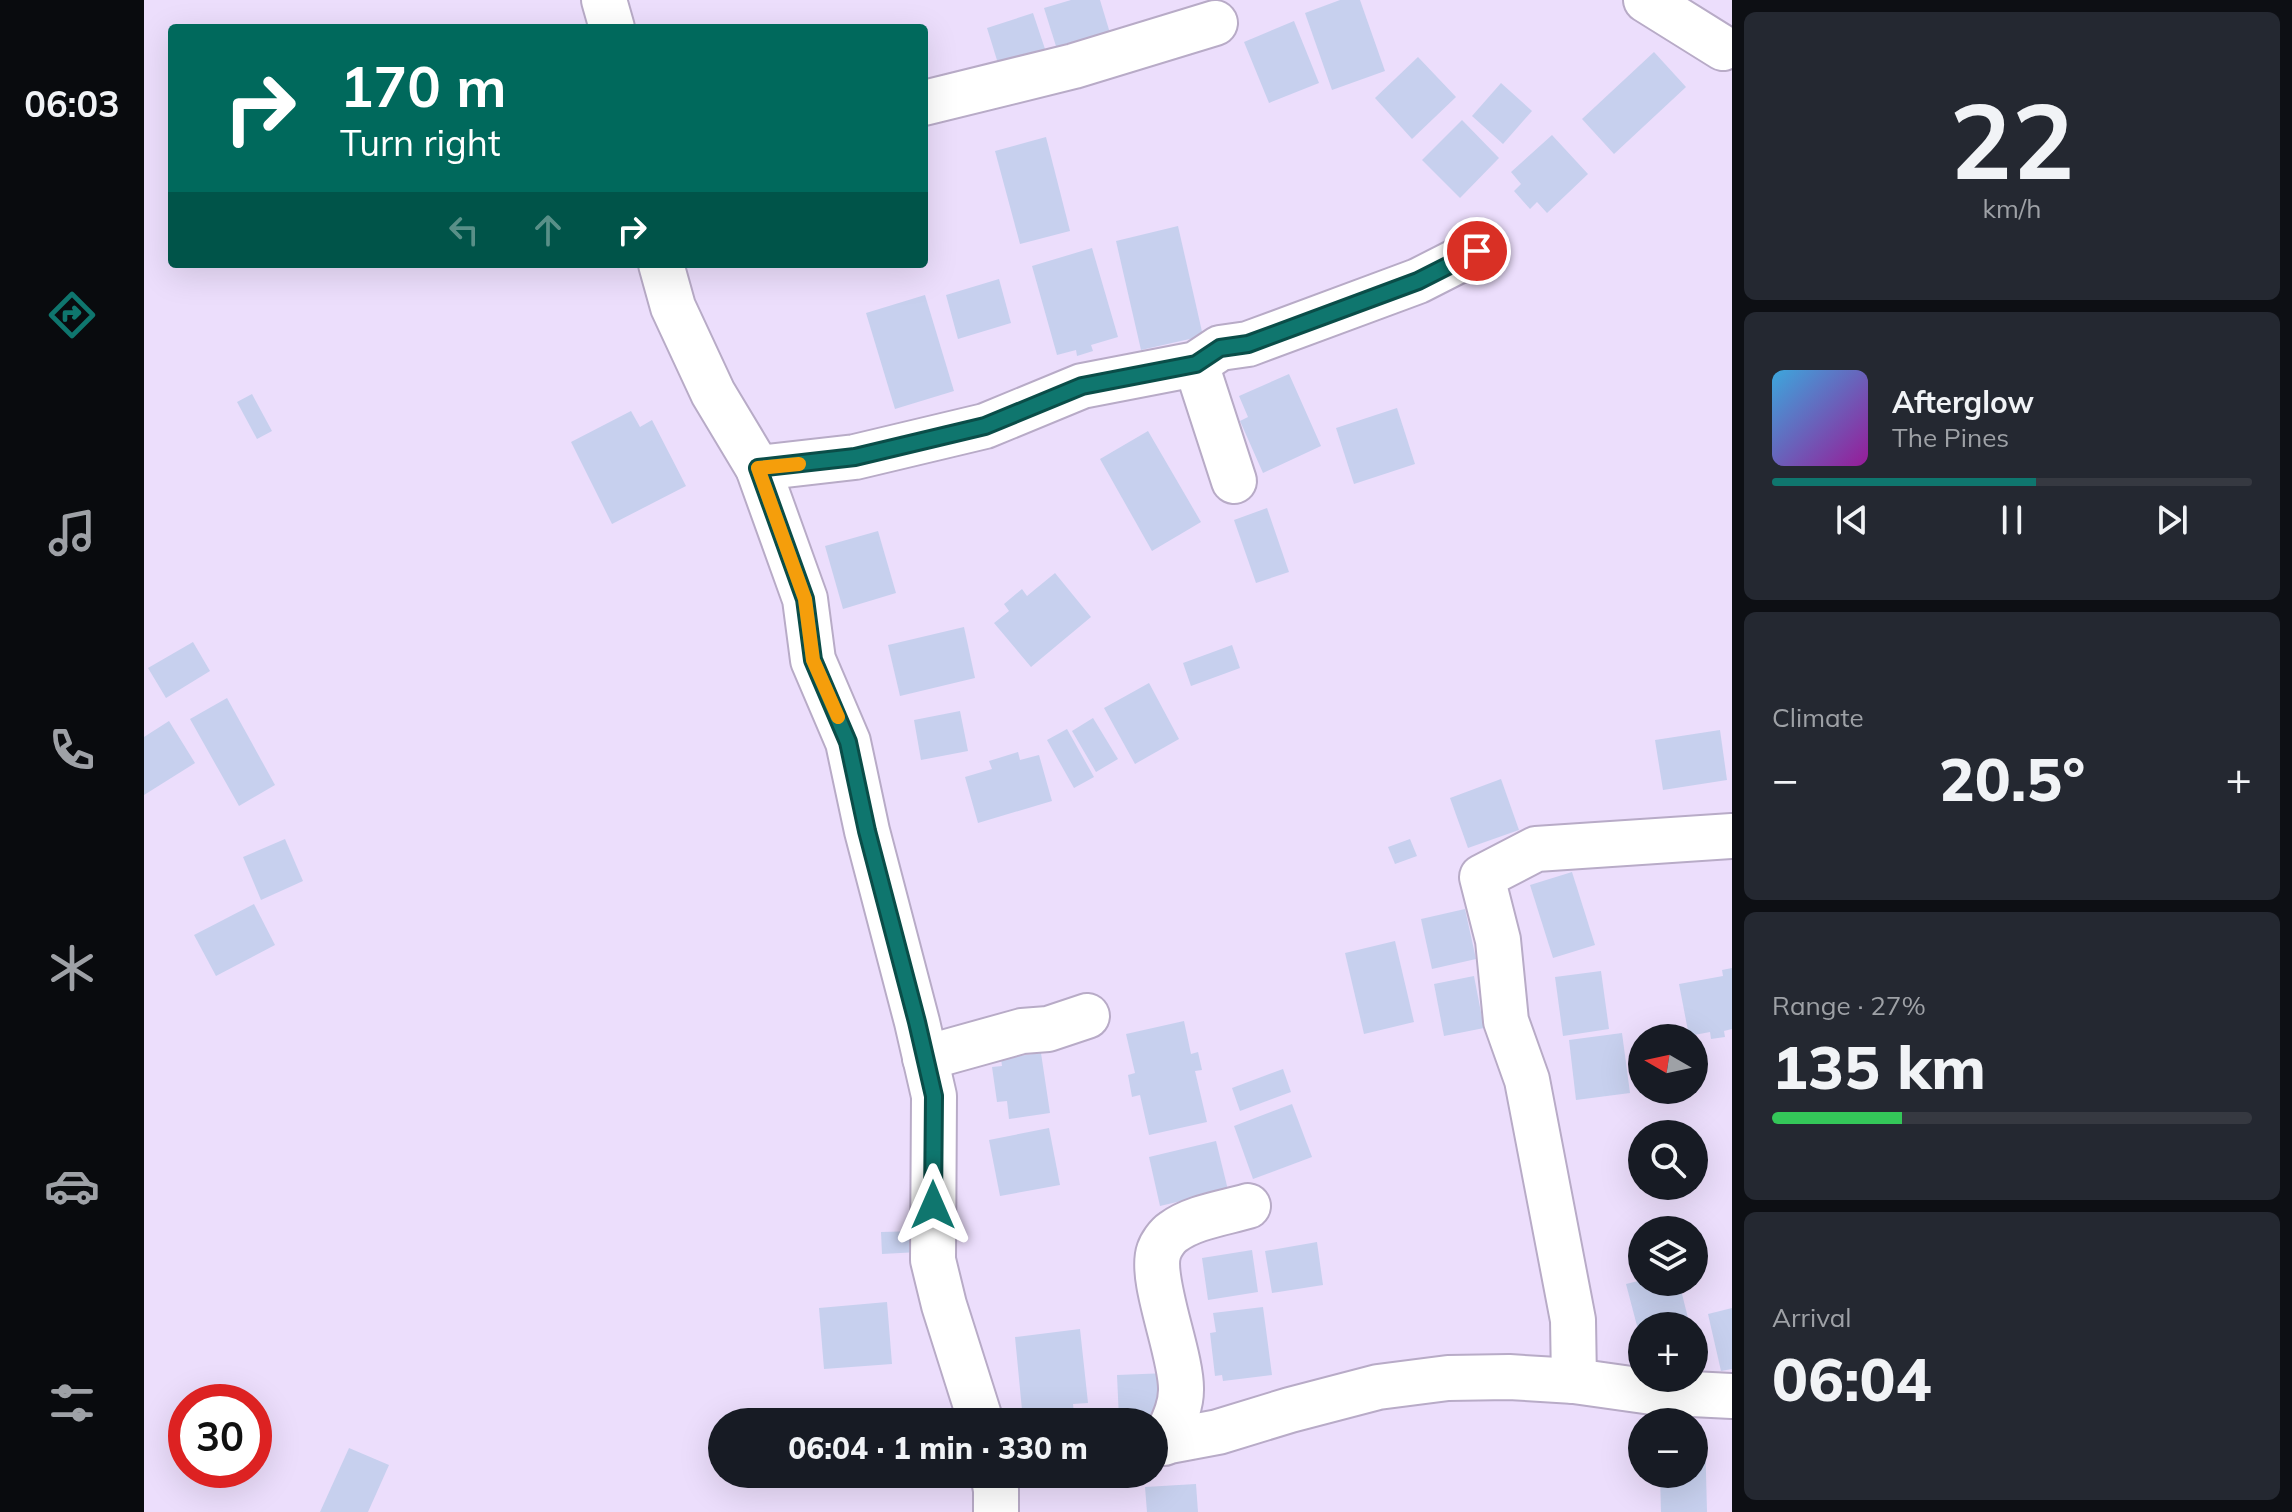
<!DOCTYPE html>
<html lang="en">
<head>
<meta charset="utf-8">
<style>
	body { margin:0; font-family:Mulish,sans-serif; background:#242831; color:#f1f3f6; height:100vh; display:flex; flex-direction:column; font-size:30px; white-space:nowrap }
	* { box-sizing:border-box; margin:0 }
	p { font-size:26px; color:#9ea1a6 }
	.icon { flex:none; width:44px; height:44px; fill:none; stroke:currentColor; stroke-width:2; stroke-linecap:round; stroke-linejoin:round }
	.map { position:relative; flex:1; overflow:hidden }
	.details { display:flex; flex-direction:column; gap:12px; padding:12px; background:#0d0f14; width:560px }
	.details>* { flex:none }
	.guide { position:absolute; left:24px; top:24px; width:760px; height:244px; border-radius:8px; box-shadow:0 8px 32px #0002; background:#00695c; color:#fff; overflow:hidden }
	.needle { width:52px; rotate:279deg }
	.tools { position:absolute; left:1484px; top:1024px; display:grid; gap:16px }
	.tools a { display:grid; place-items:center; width:80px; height:80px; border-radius:50%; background:#171b24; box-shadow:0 8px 32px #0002; font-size:40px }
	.speed { position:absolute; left:24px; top:1384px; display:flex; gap:16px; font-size:40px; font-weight:700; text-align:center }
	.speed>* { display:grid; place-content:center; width:104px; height:104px; border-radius:50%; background:#171b24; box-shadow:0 8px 32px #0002; line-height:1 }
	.speed .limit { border:12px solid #d22; background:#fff; color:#111 }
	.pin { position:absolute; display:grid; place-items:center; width:68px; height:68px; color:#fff; margin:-34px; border:4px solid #fff; border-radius:50%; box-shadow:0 2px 8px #0007 }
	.me { position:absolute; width:88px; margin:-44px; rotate:0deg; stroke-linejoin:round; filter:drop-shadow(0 0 6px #0008) }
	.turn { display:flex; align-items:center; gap:28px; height:168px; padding:0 40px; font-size:36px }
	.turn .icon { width:104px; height:104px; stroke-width:2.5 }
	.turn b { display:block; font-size:56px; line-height:68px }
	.lanes { display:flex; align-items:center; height:76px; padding:0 40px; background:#0003; justify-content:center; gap:40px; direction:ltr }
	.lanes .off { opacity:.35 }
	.big { font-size:60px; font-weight:800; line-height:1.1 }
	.details .widget { flex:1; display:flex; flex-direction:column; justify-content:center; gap:12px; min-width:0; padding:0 28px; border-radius:12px; background:#242831 }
	.details .dial { align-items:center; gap:0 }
	.dial b { font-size:104px; line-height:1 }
	.song { display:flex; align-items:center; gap:24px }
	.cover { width:96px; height:96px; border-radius:12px; background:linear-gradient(135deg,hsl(200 70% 55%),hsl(300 70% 35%)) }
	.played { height:8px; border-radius:4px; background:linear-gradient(90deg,#0f766e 55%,#363941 55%) }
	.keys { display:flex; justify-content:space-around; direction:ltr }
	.heat { display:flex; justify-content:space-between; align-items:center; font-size:44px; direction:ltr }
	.charge { height:12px; border-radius:6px; background:linear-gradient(90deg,#34c759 27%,#363941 0) }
	.trip { position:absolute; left:564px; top:1408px; width:460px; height:80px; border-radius:40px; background:#171b24; box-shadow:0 8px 32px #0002; font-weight:800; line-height:80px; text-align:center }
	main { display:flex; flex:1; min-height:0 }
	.tabs { display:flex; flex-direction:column; width:144px; justify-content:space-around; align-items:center; background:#090b0e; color:#9ea1a6 }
	.tabs .icon { width:56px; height:56px }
	.tabs .current { color:#0f766e }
	.tabs b { font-size:36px; color:#f1f3f6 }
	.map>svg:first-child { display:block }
</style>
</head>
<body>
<main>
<nav class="tabs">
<b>06:03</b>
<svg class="icon current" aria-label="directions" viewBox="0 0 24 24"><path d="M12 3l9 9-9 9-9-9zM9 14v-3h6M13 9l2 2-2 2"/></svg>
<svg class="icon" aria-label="music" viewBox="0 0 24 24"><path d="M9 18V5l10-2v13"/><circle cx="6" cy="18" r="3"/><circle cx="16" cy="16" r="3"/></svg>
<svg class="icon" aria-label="phone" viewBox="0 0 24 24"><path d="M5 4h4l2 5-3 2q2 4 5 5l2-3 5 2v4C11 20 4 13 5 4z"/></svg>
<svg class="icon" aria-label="climate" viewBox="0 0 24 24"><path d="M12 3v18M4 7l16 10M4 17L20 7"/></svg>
<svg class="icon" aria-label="car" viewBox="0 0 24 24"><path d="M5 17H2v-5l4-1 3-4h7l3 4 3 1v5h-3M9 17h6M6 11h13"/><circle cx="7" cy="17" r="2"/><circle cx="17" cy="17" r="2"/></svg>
<svg class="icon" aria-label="filters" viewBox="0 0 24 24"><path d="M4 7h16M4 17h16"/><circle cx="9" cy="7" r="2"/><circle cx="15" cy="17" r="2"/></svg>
</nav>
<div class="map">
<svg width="1588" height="1512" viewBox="0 0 1588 1512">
	<rect width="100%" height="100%" fill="#ecdefc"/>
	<!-- building -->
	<g fill="#c7d0ee">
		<path d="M927,0H956L969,43L916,59L900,8Z"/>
		<path d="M1196,0H1216L1241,71L1188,90L1161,13Z"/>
		<path d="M889,13L904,58L857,73L843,28Z"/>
		<path d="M1150,21L1175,83L1125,103L1100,42Z"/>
		<path d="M1510,52L1542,87L1470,154L1438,119Z"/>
		<path d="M1274,57L1312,97L1268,139L1231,98Z"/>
		<path d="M1357,83L1388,111L1359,144L1328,116Z"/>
		<path d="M1318,120L1355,158L1316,198L1278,160Z"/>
		<path d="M1408,135L1444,174L1403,213L1393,202L1386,209L1370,191L1377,184L1367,172Z"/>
		<path d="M902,137L926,231L876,244L851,151Z"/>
		<path d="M1034,226L1059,336L997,350L972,241Z"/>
		<path d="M948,248L974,337L947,345L949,351L933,356L932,350L913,355L888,266Z"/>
		<path d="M855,279L867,323L814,339L802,295Z"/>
		<path d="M781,295L810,391L751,409L722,313Z"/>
		<path d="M1145,374L1177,446L1119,473L1096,421L1104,417L1095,396Z"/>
		<path d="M108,394L128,431L113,439L93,402Z"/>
		<path d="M1253,408L1271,464L1210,484L1192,428Z"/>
		<path d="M487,411L496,427L508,420L542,486L468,524L427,442Z"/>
		<path d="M1004,431L1057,522L1008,551L956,459Z"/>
		<path d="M1123,508L1145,572L1112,583L1090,520Z"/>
		<path d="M734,531L752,593L699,609L681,546Z"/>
		<path d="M911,573L947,617L887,667L850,623L865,611L860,604L878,589L883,596Z"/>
		<path d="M820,627L831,678L756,696L744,645Z"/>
		<path d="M49,642L66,671L22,698L4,668Z"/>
		<path d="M1088,645L1096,668L1047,686L1039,663Z"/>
		<path d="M1005,683L1035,739L991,764L960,708Z"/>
		<path d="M83,698L131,785L95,806L46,719Z"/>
		<path d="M816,711L824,751L777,760L770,720Z"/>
		<path d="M949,718L974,759L952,772L928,731Z"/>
		<path d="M25,721L51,763L0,795V737Z"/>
		<path d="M923,729L950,777L930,788L903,740Z"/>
		<path d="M1576,730L1583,780L1519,790L1511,740Z"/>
		<path d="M874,752L876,760L895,755L908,801L834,823L821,777L848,769L845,761Z"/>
		<path d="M1357,779L1375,830L1324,848L1306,798Z"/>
		<path d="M141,839L159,881L117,900L99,857Z"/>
		<path d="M1266,839L1273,856L1251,864L1244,847Z"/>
		<path d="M1428,872L1451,945L1409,958L1386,885Z"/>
		<path d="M110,904L131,945L72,976L50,935Z"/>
		<path d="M1321,909L1332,959L1288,969L1277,919Z"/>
		<path d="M1251,941L1270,1022L1220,1034L1201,953Z"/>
		<path d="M1588,968V1029L1580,1031L1581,1037L1567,1039L1566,1032L1545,1036L1535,984L1579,976L1578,970Z"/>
		<path d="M1457,971L1465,1029L1419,1036L1411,977Z"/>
		<path d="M1330,976L1340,1028L1300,1036L1290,984Z"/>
		<path d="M1040,1021L1047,1054L1054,1052L1058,1070L1051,1071L1063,1122L1005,1135L996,1095L988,1097L984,1075L991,1073L982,1034Z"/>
		<path d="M1478,1033L1486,1093L1432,1100L1425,1040Z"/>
		<path d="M897,1053L906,1113L865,1119L863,1101L853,1102L848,1067L858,1066L857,1058Z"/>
		<path d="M1139,1069L1147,1092L1096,1111L1088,1088Z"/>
		<path d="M1148,1104L1168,1157L1109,1179L1090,1126Z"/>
		<path d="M905,1128L916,1185L856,1196L845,1140Z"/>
		<path d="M1072,1141L1084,1190L1016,1206L1005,1157Z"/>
		<path d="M775,1231V1252L738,1254L737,1232Z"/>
		<path d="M1173,1242L1179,1285L1128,1293L1121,1251Z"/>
		<path d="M1108,1250L1114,1292L1064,1300L1058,1258Z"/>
		<path d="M1498,1280V1282H1535L1546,1326H1498L1497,1341L1482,1284Z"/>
		<path d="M743,1302L748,1364L680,1369L675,1308Z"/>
		<path d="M1119,1307L1128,1375L1079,1381L1078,1375L1071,1376L1066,1333L1072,1332L1069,1313Z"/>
		<path d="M1588,1308V1369L1577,1371L1564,1314Z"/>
		<path d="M936,1329L944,1403L929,1404L930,1413L896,1417L895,1408L878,1410L871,1337Z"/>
		<path d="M1024,1373L1026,1416L975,1419L973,1375Z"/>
		<path d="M1550,1433H1561L1563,1512H1517L1516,1474H1550Z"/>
		<path d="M205,1448L245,1465L224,1512H176Z"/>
		<path d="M1052,1484L1054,1512H1003L1001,1487Z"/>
	</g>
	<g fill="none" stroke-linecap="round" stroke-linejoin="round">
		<defs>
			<g id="minor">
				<path d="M460,0L468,28"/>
				<path d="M1502,0L1579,48"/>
				<path d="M780,103L930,66L1071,23"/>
				<path d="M517,264L529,307L569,393L614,468L661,599L669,660L704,742L723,831L773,1022L790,1096L789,1260L800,1305L837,1422"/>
				<path d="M1052,364L1090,481"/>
				<path d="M614,468L711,457L841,426L938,386L1052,364L1076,348L1104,344L1274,281L1333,251"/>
				<path d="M781,1058L878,1031L904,1029L943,1016"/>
				<path d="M1430,1381L1429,1320L1383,1080L1362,1021L1354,940L1338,877L1392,849L1588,836"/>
				<path d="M1020,1443C1027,1426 1037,1409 1037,1390C1038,1355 1005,1279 1015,1251C1017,1245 1023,1236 1029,1232C1049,1217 1080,1213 1104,1206"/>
				<path d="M1010,1444L1074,1432L1146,1410L1234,1387L1304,1378L1365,1377L1430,1381L1508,1392L1588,1396"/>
				<path d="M849,1474L852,1490V1512"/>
			</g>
		</defs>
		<!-- minor casing -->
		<use href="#minor" stroke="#b8abc7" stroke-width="48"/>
		<!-- minor -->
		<use href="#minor" stroke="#fff" stroke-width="44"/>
	</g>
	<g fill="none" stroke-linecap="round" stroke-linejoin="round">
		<defs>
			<path id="route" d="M789,1205L790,1096L773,1022L723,831L704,742L669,660L661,599L614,468L711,457L841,426L938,386L1052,364L1076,348L1104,344L1274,281L1333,251"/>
		</defs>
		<!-- route casing -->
		<use href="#route" stroke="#0a4d48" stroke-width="20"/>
		<!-- route -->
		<use href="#route" stroke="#0f766e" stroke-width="14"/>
		<!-- slow -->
		<path stroke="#f59e0b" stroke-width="14" d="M655,464L614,468L661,599L669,660L694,717"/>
	</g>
</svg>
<div class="tools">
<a><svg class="needle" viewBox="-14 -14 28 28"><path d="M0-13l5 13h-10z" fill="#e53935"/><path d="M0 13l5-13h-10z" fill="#9ea1a6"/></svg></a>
<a><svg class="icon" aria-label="search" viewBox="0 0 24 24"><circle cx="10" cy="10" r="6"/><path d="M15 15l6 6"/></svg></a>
<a><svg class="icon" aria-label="layers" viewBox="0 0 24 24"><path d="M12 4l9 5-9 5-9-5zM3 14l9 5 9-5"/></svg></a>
<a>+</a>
<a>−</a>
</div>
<div class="speed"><div class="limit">30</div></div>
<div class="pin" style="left:1333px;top:251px;background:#d93025"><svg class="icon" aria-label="arrive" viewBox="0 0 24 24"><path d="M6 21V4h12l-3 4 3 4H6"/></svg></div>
<svg class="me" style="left:789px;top:1205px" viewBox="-20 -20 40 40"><path d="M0-17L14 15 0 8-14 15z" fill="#0f766e" stroke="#fff" stroke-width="4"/></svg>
<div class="trip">06:04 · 1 min · 330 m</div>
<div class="guide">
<div class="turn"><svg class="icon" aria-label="right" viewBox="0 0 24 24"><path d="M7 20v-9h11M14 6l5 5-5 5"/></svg><div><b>170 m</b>Turn right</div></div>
<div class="lanes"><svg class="icon off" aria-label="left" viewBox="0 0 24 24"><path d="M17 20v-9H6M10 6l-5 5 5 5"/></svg><svg class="icon off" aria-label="ahead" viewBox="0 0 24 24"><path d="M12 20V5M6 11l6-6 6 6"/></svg><svg class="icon" aria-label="right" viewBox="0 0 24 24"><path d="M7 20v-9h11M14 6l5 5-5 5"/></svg></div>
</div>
</div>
<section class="details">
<div class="widget dial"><b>22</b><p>km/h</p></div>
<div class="widget">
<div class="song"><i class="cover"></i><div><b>Afterglow</b><p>The Pines</p></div></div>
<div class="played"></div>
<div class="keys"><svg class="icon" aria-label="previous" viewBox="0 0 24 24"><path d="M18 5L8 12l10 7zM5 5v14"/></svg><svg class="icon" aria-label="pause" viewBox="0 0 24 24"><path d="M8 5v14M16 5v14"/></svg><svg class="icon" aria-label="next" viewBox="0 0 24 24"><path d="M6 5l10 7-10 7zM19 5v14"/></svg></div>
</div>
<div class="widget"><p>Climate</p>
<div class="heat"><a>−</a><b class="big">20.5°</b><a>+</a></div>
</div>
<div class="widget"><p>Range · 27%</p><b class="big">135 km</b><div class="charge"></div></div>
<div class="widget"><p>Arrival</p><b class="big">06:04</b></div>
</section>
</main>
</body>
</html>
